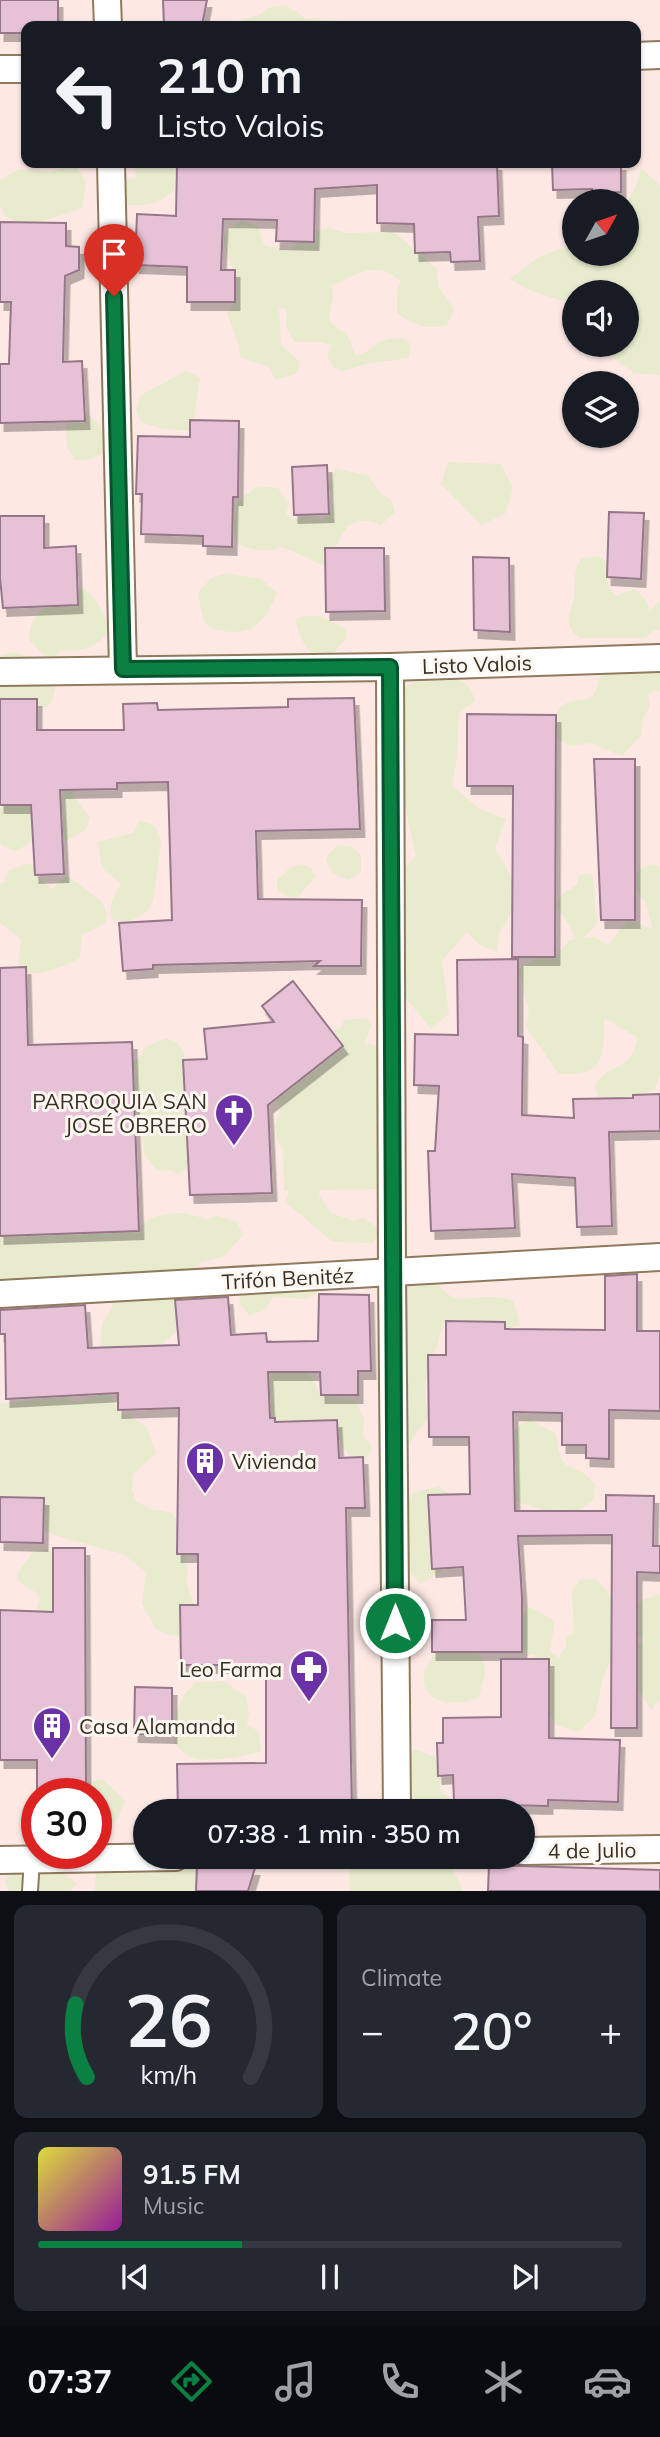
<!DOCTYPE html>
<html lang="en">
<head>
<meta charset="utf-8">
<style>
	body { margin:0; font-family:Mulish,sans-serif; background:#242831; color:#f1f3f6; height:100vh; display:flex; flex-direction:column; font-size:26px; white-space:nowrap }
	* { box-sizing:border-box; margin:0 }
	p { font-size:23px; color:#9ea1a6 }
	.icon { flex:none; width:38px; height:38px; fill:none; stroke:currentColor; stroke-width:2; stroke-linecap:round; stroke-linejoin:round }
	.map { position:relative; height:1891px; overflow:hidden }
	.sheet { display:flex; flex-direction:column; gap:14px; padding:14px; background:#0d0f14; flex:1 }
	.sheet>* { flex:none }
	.hud { position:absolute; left:21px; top:21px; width:620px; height:147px; border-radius:14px; box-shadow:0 2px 5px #0004; background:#171b24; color:#f1f3f6; overflow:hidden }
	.needle { width:46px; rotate:50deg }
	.fabs { position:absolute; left:562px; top:189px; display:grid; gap:14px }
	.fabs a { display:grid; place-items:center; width:77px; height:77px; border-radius:50%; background:#171b24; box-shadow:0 2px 5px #0004; font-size:35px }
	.speed { position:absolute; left:21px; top:1778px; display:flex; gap:14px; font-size:35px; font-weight:700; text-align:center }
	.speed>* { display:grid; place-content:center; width:91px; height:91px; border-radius:50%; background:#171b24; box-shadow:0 2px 5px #0004; line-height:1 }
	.speed .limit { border:10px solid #d22; background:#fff; color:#111 }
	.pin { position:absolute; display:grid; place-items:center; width:60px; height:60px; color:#fff; margin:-72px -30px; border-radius:50% 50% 50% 0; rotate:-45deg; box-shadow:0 0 7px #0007 }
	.pin .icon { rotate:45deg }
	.me { position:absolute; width:77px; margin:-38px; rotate:0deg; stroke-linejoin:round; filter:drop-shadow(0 0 5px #0008) }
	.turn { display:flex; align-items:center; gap:24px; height:147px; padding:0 21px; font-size:32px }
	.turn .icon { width:91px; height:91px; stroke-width:2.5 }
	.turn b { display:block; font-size:49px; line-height:60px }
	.big { font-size:52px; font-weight:600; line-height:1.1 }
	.sheet .tile { flex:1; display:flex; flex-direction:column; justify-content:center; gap:10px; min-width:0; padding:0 24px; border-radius:14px; background:#242831 }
	.sheet .dial { align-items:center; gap:0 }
	.dial svg { height:182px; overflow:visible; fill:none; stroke:#363941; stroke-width:7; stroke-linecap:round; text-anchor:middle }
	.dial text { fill:#f1f3f6; stroke:none }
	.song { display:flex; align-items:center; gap:21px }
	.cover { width:84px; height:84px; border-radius:10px; background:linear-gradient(135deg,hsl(60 70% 55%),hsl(300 70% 35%)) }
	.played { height:7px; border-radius:4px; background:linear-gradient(90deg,#0b8043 35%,#363941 35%) }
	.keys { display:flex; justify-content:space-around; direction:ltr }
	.heat { display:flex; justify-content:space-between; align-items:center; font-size:38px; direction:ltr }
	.sheet .tiles { flex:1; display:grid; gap:14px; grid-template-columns:1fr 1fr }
	.tile:last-child { grid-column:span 2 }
	.trip { position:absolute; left:133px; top:1799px; width:402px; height:70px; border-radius:35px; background:#171b24; box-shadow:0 2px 5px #0004; font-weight:600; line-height:70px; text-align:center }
	.tabs { display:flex; height:112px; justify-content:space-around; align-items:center; background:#090b0e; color:#9ea1a6 }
	.tabs .icon { width:49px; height:49px }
	.tabs .on { color:#0b8043 }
	.tabs b { font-size:32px; color:#f1f3f6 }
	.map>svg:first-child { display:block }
</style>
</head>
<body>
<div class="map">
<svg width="660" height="1891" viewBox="0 0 660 1891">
	<defs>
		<filter id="shadow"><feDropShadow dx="4.5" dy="8" stdDeviation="0" flood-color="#0004"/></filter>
	</defs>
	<rect width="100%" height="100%" fill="#fcf7f0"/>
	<!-- commercial -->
	<path fill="#fde8e4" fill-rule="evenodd" d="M0,0H660V1891H0ZM26,26H635V163H26ZM574,201H626V254H574ZM574,292H626V345H574ZM574,383H626V436H574ZM37,1794H96V1853H37ZM145,1811H523V1857H145Z"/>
	<!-- green -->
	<g fill="#e8ebce">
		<path d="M284,5L299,13L305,19L362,22L369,26H222L259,15L267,8Z"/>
		<path d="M135,163H169L175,171L174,190C160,205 138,209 119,202L121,179L136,178Z"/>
		<path d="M76,165L86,183L82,208L26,227L5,216L0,205V180L19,169L49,172Z"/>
		<path d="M641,168L660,185V375L634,373L595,345H626V292H574V305L527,289L510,279L539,257L574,244V254H626L627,202L635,189Z"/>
		<path d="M242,220L258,226L264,245L287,251L314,232L329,228L346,233L394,232L436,268L439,287L454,310L447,325C426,330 415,325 397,313V291L401,281C374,259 360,274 332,285L333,297L329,316L332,324L347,334L356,356C381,347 375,336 406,339L411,345L409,358L366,364L343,371L334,368L327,356L332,345L321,342H294L286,325L287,309L279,308L281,345L300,362L296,374L276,380L268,367L240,357L239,346L227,313C243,289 231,263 222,238L230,228Z"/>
		<path d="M186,371L200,378L192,431L164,429L142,423L136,411L141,395Z"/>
		<path d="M85,413C102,426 109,432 103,454L87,460H75L67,447L66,425L73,418Z"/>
		<path d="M448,462L501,464L513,488L505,514L481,525L441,484Z"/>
		<path d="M336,469L368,475L381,494L391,500L395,512L381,525C341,509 343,543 325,566C309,560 296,551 280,547C267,554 250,549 237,544L233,524L238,501L258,486L278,488L289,503L286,514L293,520L306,515L321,520L329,514L335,501L328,484Z"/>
		<path d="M599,556L612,565C604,577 606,585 616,596L635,589L646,600L650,611L660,600V630L653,631L645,638H580C561,623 571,616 574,597C576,579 571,578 581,559Z"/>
		<path d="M226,573L261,579L277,593C265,620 255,636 223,631C215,630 208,628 204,620C201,612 200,601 198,593L211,578Z"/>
		<path d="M85,589C97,601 108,614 107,633C95,650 80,652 61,650L54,657L44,655L29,640C28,612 60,590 85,589Z"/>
		<path d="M305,616H320L346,629L347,637L332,655L314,657C303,646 299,633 295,619Z"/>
		<path d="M11,652L40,659L58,677L52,700L46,708H24L0,701V656Z"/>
		<path d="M609,667L660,673V692L654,689L648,695L650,706L643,718L641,735L622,756L590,743L570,746L557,739C557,734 555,727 555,722C556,694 588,703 593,696C601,684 594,679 609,667Z"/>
		<path d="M436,674C455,678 470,679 475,701L459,713L457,757L452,786L480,809L506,819L495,848L522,896L499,933L497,952L480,945L467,932L442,961L449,1014L431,1029L383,970L403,948L405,867L416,857L403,797L380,738L404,687Z"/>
		<path d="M43,767L77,786L74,797L90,818L85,830L66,841L52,826Z"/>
		<path d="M27,790L44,816L33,841L16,851L4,847L0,843V809L3,806L12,805Z"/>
		<path d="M140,820L155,826L161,842L153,901L147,911L129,922L112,919C108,904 113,896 121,884L102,868L98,842L133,833Z"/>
		<path d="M338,845L352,847L361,855V873L349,880L333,874L326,861L328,855Z"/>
		<path d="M27,863L35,867L39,878L52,889L66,876L69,877L102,902L107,914L105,924L82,935L80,958C71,964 39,976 29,973C25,973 22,970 18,967L21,939L0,923V884L4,882L9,870Z"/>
		<path d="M301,864L311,868L316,876L298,897H289L277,890V880L290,868Z"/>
		<path d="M649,864L660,866V1074L655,1089L602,1111L595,1085C610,1061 634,1072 637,1037L604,1018C604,1056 605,1077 559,1074L526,1027L529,1011L518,969L538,957H555L570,940L576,939L565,918L555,905L564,893L577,885L579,875L592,873L597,923L584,938L595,937L608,945L628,920L653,929L645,901L625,880Z"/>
		<path d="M368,1018L372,1025L364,1043L374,1045L384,1052L382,1065L376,1071L379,1085L406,1152L404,1163L386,1189L320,1190L319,1195L331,1213L354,1221L364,1218L381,1230L373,1243L333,1242L284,1201L290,1191H284L283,1149L277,1141L275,1126L281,1107L272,1095L322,1034L341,1028L344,1020Z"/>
		<path d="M166,1038L176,1042L184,1053L185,1090L182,1098L187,1137L193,1150L186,1169L178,1174L169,1170L157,1171L144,1154L143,1135L134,1102L133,1062L143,1053L144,1048Z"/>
		<path d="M183,1213L207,1219L218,1216L237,1222L243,1235L223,1257L200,1262L188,1274L179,1290L180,1322L176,1332L157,1349L100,1354L102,1324L111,1310L117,1288L49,1277L39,1284L0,1290V1223L113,1224L139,1231C146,1214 167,1214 183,1213Z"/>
		<path d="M430,1270C454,1320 473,1286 513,1301L520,1325L497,1332L471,1328L446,1321C439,1330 440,1337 437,1347C435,1352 430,1356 429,1362C425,1383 423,1394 429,1416L407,1447C394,1439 382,1415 379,1400L392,1292Z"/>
		<path d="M321,1284L316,1295L305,1299L274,1297L263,1311L249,1315L240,1304L239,1292Z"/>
		<path d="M276,1341C295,1354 310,1372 319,1393C332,1398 343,1398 355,1400L364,1418L363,1436L372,1447L366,1460C348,1463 342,1444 333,1431L289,1420L277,1425L248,1407L272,1342Z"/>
		<path d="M96,1394H110L118,1410L146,1426L156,1453L133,1474L132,1489L136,1501L151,1509L172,1513C181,1529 186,1549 187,1567C188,1573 186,1579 187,1584C192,1604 199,1605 194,1628L180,1636L167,1635L156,1629L142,1604L146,1572L123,1554L57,1536L0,1507V1404L61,1396L78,1403Z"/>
		<path d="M529,1419L556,1434C562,1482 572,1456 595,1484L594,1500L578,1511L558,1509L546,1511L512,1500L510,1461L514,1440L511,1433Z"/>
		<path d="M439,1486L449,1494L463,1515L443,1549L442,1571L420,1584L401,1560V1513L413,1493Z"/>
		<path d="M46,1549L58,1554L56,1610L15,1665L40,1600L38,1594L17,1580L18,1572L33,1552Z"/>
		<path d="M596,1579L618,1603L619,1622L611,1637L613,1657L603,1677L595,1716L578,1732L556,1725L543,1703L534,1654L528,1655C519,1644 517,1635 514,1622L530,1607L555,1621L550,1651L559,1658L566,1646V1636L574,1633L572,1590L580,1580Z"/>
		<path d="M660,1594V1701L654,1704L653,1711C644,1699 621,1667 631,1652C633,1648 640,1644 644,1640L637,1636L628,1623L642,1600Z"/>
		<path d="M439,1646L476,1652L483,1657L485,1674L479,1696C460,1708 421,1706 424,1675C425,1666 435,1654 439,1646Z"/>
		<path d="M224,1681L246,1696L249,1713L247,1724L258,1731L261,1751C246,1756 207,1763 193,1758C186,1755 180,1749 174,1744C176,1716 174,1703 196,1682Z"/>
		<path d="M414,1749L435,1757L441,1775L440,1790L451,1800L468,1807L470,1811H409L405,1767Z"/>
		<path d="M102,1779L125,1800C120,1816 113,1829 96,1833V1794H77L79,1785Z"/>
		<path d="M354,1857H447L463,1891H350L349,1866Z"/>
		<path d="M198,1861L197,1891H95L96,1863Z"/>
		<path d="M16,1867L61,1872L77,1883L70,1891H8L5,1881Z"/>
	</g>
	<!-- building -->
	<g fill="#e7c2d7" stroke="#977689" stroke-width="2" filter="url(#shadow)">
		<path d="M0,0H58V26H26V33H0Z"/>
		<path d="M163,0H207L202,25L164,26Z"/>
		<path d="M177,163H497L499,216L478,217L480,261L451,262L450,252L415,253L414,224L377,223V185L315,189L314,242L276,241L277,220L223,219L221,270H235V302H187V267L135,265L137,214L176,216Z"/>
		<path d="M552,163H621V192L592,193V189L553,190Z"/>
		<path d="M0,222L66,223V246L79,247V270L65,276L63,362L82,361L85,421L0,423V364H9L11,302H0Z"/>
		<path d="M190,420L239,421L238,497H233L232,547L203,546V536L141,534L142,494H136L138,436L190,437Z"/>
		<path d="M327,465L329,514L294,515L292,467Z"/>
		<path d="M609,512L644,513L641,579L607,577Z"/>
		<path d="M0,516H44V548L76,546L78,605L3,608L0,578Z"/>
		<path d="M325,548H384L385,611L326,612Z"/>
		<path d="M473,557L509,558L510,632L474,630Z"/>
		<path d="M354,698L360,829L256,831L258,899L362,900L361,966H314L320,961L153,965V969L123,971L119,923L172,920L168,782L117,783V789L60,790L64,874L35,875L31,805H0V699H37V730H124L123,704L157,703L158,710L288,707V699Z"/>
		<path d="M467,714L556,715L555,957H512L513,786H467Z"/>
		<path d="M594,759H635V920H601Z"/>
		<path d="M518,959V1036L523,1037L522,1115L574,1118L573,1099L633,1098V1095L660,1094V1131L609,1132L612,1226L577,1227L575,1178L512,1174L515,1228L431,1231L428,1151H435L439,1086L414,1085L415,1034L458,1035L457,960Z"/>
		<path d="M26,967L28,1045L132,1042L139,1231L0,1236V968Z"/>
		<path d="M293,981L343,1046L268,1105L272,1193L190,1195L183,1060L207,1059L204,1029L274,1022L262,1006Z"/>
		<path d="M637,1274V1331H660V1411L609,1410V1459L586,1458V1445H562V1413L513,1412L515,1511H606V1495L654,1496L653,1546H660V1573L637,1572V1728H611L612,1535L518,1536L522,1597V1652H432V1620H466L463,1567L432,1569L428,1495L470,1494L469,1437H429L428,1355H446V1321L505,1322V1329L605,1330V1276Z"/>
		<path d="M319,1294L369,1295L371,1371H358V1395H321L320,1372H268L270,1418H275V1422L337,1420L339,1458L363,1457L365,1508H346L352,1811H178L177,1764L266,1763V1665H181L180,1605H198V1554H177L179,1408L118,1410V1393L6,1399L5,1334H0V1310L85,1305L88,1348L179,1345L175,1300L228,1297L231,1335L266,1333L267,1342L318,1341Z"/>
		<path d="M0,1497L44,1498L43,1543L0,1542Z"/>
		<path d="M53,1548H85L86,1794H37V1760H0V1610L53,1612Z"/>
		<path d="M501,1659H549V1738L620,1740L618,1802L548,1800V1806L500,1805V1801L454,1802L453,1775L438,1776L437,1743H443V1718L501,1717Z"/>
		<path d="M135,1687L172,1688V1735L134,1734Z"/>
		<path d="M489,1865L660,1870V1891H488Z"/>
		<path d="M197,1866L255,1868L248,1891H196Z"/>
	</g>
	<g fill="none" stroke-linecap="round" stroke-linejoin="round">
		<defs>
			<path id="lane" d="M30,1891L32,1859"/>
			<g id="street">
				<path d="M107,0L108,26"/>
				<path d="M635,56L660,55"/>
				<path d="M0,69H26"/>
				<path d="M111,163L123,669"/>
				<path d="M390,667L392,1272L397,1811"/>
				<path d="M0,672L390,667L660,658"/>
				<path d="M0,1294L660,1257"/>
				<path d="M523,1851L660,1849"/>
				<path d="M0,1860L175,1857"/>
			</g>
		</defs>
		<!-- lane casing -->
		<use href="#lane" stroke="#907a5d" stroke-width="18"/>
		<!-- street casing -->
		<use href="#street" stroke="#907a5d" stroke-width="30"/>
		<!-- lane -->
		<use href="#lane" stroke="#fff" stroke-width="14"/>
		<!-- street -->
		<use href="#street" stroke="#fff" stroke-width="26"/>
	</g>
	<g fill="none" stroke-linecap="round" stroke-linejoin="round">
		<defs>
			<path id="route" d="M114,296L123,669L390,667L395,1623"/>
		</defs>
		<!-- route casing -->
		<use href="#route" stroke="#07532c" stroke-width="18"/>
		<!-- route -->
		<use href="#route" stroke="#0b8043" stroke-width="12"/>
	</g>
	<!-- icons -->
	<defs>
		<symbol id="church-pin" viewBox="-11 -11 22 30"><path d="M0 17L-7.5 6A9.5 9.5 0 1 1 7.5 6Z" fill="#6b32a8" stroke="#fcf7f0"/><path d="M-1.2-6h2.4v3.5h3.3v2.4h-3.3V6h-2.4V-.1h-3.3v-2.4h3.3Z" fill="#fff"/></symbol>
		<symbol id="building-pin" viewBox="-11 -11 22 30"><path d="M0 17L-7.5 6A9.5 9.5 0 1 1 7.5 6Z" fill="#6b32a8" stroke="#fcf7f0"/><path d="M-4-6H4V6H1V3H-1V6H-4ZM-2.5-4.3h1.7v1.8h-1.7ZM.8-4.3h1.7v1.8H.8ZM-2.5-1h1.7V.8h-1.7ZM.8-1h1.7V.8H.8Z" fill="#fff"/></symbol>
		<symbol id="pharmacy-pin" viewBox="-11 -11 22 30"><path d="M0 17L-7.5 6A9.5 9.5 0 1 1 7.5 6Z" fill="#6b32a8" stroke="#fcf7f0"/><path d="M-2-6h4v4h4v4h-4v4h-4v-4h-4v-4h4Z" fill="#fff"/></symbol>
	</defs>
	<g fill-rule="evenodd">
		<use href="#church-pin" x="212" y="1091" width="44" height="60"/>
		<use href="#building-pin" x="183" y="1439" width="44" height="60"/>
		<use href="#pharmacy-pin" x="287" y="1647" width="44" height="60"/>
		<use href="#building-pin" x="30" y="1704" width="44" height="60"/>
	</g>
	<g text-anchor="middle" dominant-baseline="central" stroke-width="6" stroke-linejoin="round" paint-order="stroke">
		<!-- street labels -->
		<g font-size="21" fill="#393023" stroke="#fcf7f0">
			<text transform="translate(477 664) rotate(-2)">Listo Valois</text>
			<text transform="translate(288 1278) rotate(-3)">Trifón Benitéz</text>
			<text transform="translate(592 1850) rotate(-1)">4 de Julio</text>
		</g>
		<!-- poi labels -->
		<g font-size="21" fill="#393023" stroke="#fcf7f0" text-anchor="end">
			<text x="207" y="1101">PARROQUIA SAN<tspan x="207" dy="24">JOSÉ OBRERO</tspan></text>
			<text x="232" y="1461" text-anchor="start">Vivienda</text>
			<text x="282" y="1669">Leo Farma</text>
			<text x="79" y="1726" text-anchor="start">Casa Alamanda</text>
		</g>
	</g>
</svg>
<div class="fabs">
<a><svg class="needle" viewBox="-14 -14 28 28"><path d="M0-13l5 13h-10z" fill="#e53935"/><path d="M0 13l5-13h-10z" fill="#9ea1a6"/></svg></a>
<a><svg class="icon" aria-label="sound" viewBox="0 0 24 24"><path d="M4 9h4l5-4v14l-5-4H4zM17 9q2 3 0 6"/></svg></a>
<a><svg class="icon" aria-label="layers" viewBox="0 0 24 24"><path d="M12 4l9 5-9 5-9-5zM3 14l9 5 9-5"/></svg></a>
</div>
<div class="speed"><div class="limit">30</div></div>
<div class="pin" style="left:114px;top:296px;background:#d93025"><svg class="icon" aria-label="arrive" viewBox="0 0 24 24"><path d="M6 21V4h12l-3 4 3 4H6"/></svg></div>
<svg class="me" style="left:395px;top:1623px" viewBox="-20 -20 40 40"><circle r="17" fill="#0b8043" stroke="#fff" stroke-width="3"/><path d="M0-11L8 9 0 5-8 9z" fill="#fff"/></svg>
<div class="trip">07:38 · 1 min · 350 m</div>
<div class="hud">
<div class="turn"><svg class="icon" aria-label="left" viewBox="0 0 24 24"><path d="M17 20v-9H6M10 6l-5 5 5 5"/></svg><div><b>210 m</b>Listo Valois</div></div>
</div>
</div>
<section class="sheet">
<div class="tiles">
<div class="tile dial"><svg viewBox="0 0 100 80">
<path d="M14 69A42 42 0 1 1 86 69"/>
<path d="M14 69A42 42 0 0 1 9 37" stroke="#0b8043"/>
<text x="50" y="56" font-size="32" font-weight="700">26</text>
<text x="50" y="72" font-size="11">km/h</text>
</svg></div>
<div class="tile"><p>Climate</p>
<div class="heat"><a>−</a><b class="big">20°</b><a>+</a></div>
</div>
<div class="tile">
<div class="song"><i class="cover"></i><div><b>91.5 FM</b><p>Music</p></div></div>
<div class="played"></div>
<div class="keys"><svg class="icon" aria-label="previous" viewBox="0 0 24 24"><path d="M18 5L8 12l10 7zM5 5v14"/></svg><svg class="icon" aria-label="pause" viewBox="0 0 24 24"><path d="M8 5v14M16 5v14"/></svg><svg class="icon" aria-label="next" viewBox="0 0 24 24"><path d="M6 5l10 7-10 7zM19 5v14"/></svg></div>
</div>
</div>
</section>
<nav class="tabs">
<b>07:37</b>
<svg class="icon on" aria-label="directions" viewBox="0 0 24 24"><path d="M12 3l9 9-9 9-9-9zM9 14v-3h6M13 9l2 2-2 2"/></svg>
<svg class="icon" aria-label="music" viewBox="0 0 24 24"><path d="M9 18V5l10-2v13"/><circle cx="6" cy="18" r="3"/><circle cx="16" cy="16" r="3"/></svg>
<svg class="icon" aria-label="phone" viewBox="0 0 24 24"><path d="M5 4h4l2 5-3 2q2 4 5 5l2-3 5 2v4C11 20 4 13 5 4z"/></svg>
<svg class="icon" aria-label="climate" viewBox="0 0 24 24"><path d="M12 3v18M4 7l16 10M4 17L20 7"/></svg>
<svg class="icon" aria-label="car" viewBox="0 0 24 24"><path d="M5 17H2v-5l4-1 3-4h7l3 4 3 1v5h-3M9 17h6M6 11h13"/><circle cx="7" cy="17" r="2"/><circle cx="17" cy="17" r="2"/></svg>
</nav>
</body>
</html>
